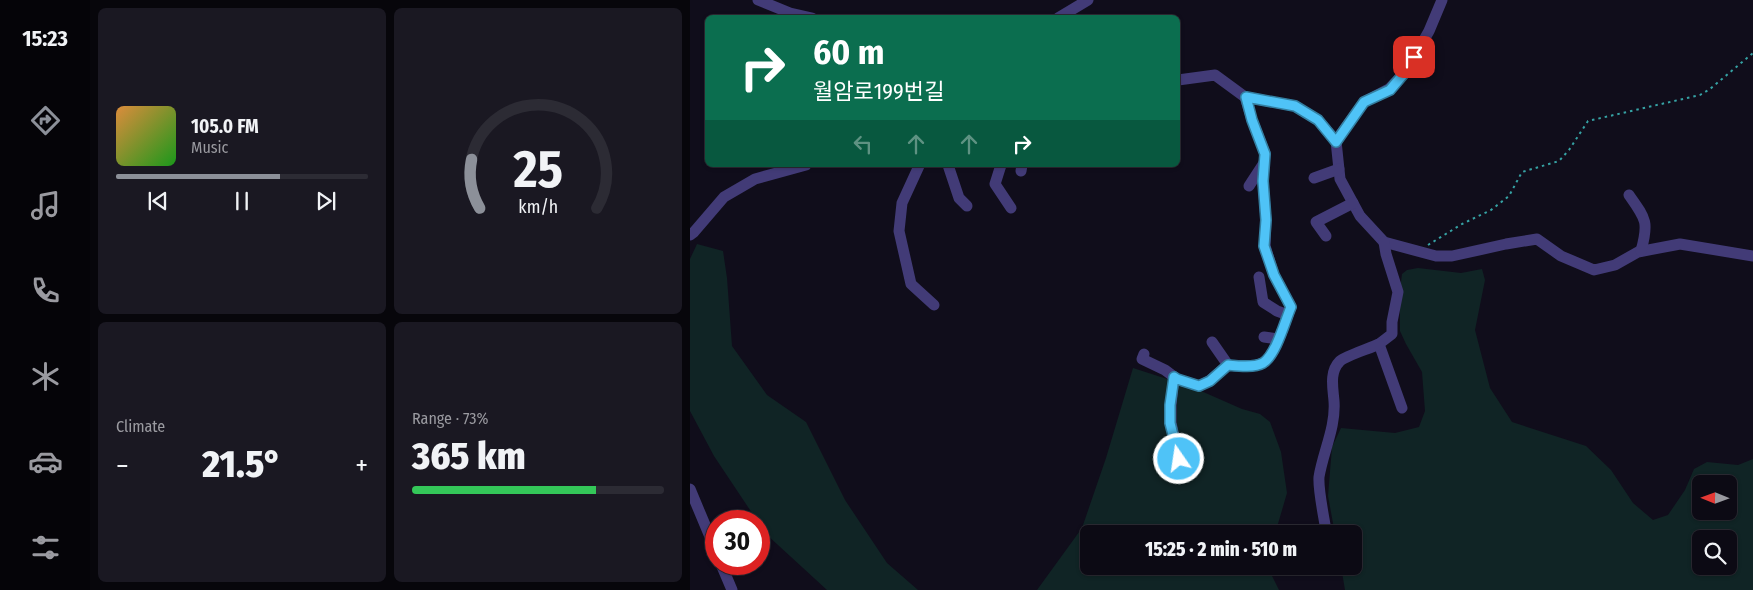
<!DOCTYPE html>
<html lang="en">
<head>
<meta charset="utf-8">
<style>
	body { margin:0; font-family:"Fira Sans Condensed","Noto Sans KR",sans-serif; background:#1a1822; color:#f1f3f6; height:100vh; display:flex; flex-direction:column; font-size:19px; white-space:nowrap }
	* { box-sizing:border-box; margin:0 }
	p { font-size:16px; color:#9a9aa0 }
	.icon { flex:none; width:28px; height:28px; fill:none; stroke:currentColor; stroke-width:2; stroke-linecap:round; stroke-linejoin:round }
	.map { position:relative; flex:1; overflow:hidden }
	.panel { display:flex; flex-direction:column; gap:8px; padding:8px; background:#07060b; width:600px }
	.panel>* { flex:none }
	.banner { position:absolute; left:15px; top:15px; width:475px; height:152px; border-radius:8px; box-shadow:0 1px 4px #0004,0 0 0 1px #2c2b34; background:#0b6e4f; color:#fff; overflow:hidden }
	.needle { width:32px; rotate:271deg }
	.controls { position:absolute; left:1002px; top:475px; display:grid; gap:10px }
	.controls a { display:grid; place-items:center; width:45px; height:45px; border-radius:8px; background:#0c0a14; box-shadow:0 1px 4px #0004,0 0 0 1px #2c2b34; font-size:25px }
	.speed { position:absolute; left:15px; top:510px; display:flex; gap:10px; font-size:25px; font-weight:700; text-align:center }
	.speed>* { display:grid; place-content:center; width:65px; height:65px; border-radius:50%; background:#0c0a14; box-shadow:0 1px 4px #0004,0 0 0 1px #2c2b34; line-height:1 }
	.speed .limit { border:8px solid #d22; background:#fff; color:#111 }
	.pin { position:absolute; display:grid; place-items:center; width:42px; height:42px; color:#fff; margin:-21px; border-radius:10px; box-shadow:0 2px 8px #0006 }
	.me { position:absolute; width:55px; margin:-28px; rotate:347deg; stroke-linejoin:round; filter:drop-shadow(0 0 4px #0008) }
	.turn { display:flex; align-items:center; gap:18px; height:105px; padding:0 25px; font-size:22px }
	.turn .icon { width:65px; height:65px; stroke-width:2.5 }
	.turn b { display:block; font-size:35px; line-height:42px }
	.lanes { display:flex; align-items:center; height:48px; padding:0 25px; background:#0003; justify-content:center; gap:25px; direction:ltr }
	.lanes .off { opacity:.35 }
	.big { font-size:38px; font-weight:800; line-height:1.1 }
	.panel .card { flex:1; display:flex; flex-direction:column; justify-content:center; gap:8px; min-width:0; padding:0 18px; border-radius:8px; background:#1a1822 }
	.panel .dial { align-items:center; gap:0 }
	.dial svg { height:130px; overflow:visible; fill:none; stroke:#2c2b34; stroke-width:7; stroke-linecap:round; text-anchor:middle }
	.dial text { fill:#f1f3f6; stroke:none }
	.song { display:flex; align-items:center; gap:15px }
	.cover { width:60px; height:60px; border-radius:8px; background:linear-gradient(135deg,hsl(30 70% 55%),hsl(120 70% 35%)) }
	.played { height:5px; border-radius:2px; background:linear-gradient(90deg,#8c9099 65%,#2c2b34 65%) }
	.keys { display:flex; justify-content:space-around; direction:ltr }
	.heat { display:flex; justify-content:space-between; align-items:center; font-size:28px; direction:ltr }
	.charge { height:8px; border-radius:4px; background:linear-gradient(90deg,#34c759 73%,#2c2b34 0) }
	.panel .tiles { flex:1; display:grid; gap:8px; grid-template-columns:repeat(2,1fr) }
	.trip { position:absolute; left:390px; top:525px; width:282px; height:50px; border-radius:8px; background:#0c0a14; box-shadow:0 1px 4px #0004,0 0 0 1px #2c2b34; font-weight:800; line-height:50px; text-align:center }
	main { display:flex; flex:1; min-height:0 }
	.menu { display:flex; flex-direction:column; width:90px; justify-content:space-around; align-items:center; background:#050408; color:#9a9aa0 }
	.menu .icon { width:35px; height:35px }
	.menu .selected { color:#8c9099 }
	.menu b { font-size:22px; color:#f1f3f6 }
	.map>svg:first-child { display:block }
</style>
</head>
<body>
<main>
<nav class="menu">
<b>15:23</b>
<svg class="icon selected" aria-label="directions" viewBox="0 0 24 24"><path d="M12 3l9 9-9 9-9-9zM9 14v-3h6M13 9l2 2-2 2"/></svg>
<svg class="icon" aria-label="music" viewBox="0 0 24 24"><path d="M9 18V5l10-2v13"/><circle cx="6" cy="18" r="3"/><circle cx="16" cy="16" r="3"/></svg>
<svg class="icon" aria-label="phone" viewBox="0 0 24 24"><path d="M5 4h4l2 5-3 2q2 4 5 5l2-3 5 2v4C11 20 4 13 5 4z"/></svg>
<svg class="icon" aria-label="climate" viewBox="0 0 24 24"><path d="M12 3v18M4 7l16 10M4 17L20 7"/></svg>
<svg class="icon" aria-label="car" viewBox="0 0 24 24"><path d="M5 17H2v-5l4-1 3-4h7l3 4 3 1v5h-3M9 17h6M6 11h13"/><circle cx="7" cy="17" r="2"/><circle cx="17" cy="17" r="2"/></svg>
<svg class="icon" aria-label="filters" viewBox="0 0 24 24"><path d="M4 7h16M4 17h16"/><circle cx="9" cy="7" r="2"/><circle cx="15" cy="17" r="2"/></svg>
</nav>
<section class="panel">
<div class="tiles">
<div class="card">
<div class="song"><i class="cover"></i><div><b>105.0 FM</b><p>Music</p></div></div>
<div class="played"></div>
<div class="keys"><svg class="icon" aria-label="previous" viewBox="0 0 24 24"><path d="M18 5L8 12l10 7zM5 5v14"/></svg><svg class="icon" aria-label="pause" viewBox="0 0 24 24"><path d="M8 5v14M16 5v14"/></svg><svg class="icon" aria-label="next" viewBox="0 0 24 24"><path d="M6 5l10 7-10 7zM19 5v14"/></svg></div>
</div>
<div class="card dial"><svg viewBox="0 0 100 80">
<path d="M14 69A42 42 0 1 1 86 69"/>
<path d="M14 69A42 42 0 0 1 9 39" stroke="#8c9099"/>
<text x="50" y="56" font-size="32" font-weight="700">25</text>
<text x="50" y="72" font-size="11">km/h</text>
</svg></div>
<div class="card"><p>Climate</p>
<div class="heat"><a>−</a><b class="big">21.5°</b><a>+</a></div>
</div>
<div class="card"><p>Range · 73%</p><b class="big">365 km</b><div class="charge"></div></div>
</div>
</section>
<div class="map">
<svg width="1063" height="590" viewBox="0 0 1063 590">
	<rect width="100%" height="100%" fill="#100d1b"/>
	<!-- green -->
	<g fill="#102425" fill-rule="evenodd">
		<path d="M7,244L33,251L37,278L42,346L77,395L116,422L155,500L197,563L228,590H137L76,534L24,456L0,411V259Z"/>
		<path d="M728,268L771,273L792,269L795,280L785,330L800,388L822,422L896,446L921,470L943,503L963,520L978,515L995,490L1004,469L1017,462L1048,465L1063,459V590H655L651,566H664V534H645L638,496L642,447L651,428L705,433L729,427L735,411L732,372L716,344L710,331V290L712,274L717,270ZM1011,484H1039V511H1011ZM1011,539H1039V566H1011Z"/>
		<path d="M443,368L502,387L552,409L570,414L580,422L591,452L597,493L585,534H399V566H577L589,590H347L392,528L416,458Z"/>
	</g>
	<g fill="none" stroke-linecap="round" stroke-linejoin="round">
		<!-- path -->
		<path stroke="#36a2a4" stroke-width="2" stroke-dasharray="2.5 4" stroke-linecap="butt" d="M738,245L772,224L801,210L819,196L832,172L869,161L879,150L898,121L1010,95L1020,89L1063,53"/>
		<!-- minor -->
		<g stroke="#423b77" stroke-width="11">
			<path d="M68,0L100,13L122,18"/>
			<path d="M368,18L398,0"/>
			<path d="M488,80L525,75L555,97L605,106L628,120L646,141L650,179L670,216L694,242L746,256H762L816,244L847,239L871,256L904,270L925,265L948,252L990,244L1063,256"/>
			<path d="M646,141L674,102L699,89L717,70L739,31L752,0"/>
			<path d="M258,165L269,198L277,206"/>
			<path d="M311,165L305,184L321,208"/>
			<path d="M229,166L212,203L209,231L221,284L244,305"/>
			<path d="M331,171L332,165"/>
			<path d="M624,178L649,169"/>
			<path d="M559,186L574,163"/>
			<path d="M939,195C956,219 959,222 951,251"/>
			<path d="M0,235L4,232L34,197L65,179L116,165"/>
			<path d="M636,236L626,222L663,203"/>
			<path d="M694,242L696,254L708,292L702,322V334L689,344L712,408"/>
			<path d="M569,277L573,302L587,311L598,315"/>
			<path d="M574,337L588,339"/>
			<path d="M522,342L538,365C548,366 563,368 573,363C586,355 595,321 601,307L584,275L575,246L576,220L573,181L575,153L562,120L555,97"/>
			<path d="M454,354L452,359L475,370L487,379L509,386L519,381L538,365"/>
			<path d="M484,377L481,405V423L489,459"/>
			<path d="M0,489L26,551"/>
			<path d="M636,531C634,517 628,490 629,477C633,452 646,427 644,401C643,388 639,372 650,361C656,356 681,348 689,344"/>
			<path d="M31,564L42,590"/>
		</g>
	</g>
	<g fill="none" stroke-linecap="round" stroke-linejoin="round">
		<defs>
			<path id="route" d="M489,459L480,423V405L484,377L487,379L509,386L520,381L538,365C548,366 564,368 573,363C586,355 595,321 601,307L584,275L574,246L576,220L573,181L575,154L562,120L556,97L605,106L628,120L646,142L674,102L700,90L717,70L724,57"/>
		</defs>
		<!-- route casing -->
		<use href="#route" stroke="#337fa1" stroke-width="12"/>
		<!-- route -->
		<use href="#route" stroke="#4fc3f7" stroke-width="9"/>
	</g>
</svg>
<div class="controls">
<a><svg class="needle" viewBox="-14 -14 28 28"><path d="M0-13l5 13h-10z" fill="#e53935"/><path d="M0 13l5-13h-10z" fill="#9a9aa0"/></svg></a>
<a><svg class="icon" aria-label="search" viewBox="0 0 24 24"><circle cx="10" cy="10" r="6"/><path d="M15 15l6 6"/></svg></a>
</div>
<div class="speed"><div class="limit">30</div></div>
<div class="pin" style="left:724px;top:57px;background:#d93025"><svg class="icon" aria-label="arrive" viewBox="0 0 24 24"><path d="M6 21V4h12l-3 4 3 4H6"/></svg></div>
<svg class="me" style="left:489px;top:459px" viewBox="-20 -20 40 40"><circle r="17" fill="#4fc3f7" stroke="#fff" stroke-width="3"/><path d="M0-11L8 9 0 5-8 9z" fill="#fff"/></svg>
<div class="trip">15:25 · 2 min · 510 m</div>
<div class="banner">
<div class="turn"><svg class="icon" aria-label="right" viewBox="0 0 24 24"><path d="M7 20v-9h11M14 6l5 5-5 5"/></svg><div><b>60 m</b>월암로199번길</div></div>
<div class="lanes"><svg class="icon off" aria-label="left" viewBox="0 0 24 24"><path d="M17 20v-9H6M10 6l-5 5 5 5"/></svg><svg class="icon off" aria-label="ahead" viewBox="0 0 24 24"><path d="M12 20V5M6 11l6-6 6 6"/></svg><svg class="icon off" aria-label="ahead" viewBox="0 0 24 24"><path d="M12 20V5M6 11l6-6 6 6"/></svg><svg class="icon" aria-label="right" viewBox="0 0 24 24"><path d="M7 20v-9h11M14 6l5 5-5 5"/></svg></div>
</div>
</div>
</main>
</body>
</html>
